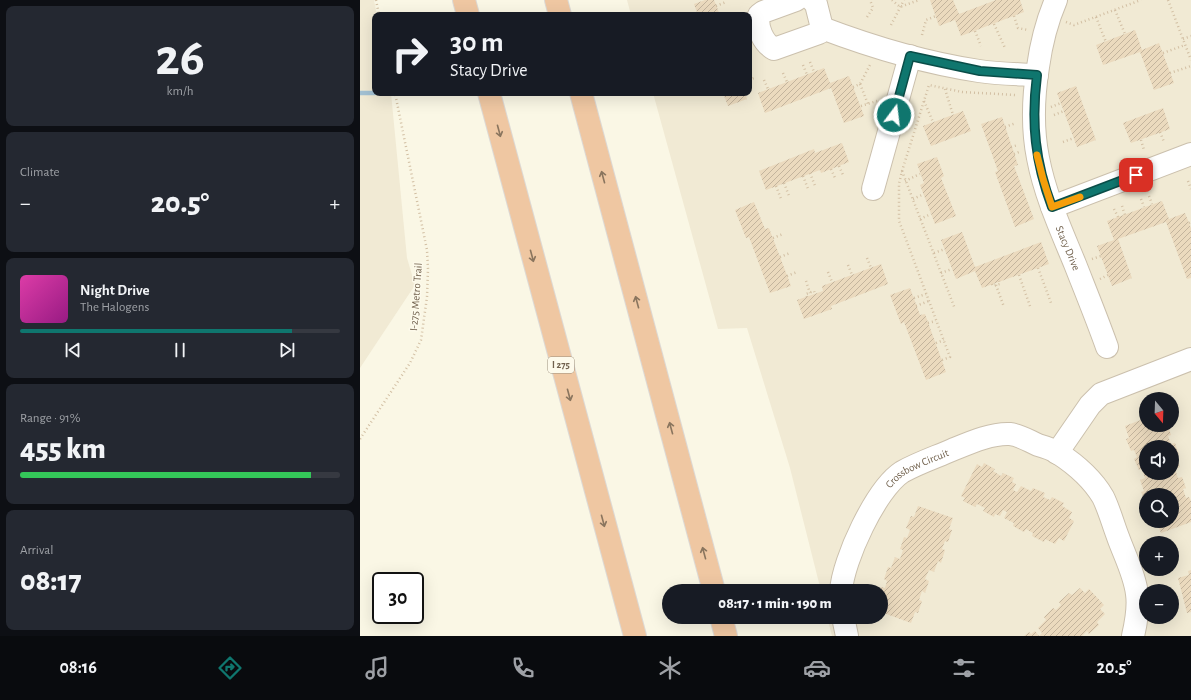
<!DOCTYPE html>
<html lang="en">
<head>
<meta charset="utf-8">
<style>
	body { margin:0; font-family:"Alegreya Sans",sans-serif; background:#242831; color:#f1f3f6; height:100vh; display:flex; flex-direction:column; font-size:15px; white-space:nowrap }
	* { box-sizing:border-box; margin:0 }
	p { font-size:13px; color:#9ea1a6 }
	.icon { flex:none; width:22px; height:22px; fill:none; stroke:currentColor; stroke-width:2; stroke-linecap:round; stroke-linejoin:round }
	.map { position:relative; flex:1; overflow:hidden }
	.drawer { display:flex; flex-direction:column; gap:6px; padding:6px; background:#0d0f14; width:360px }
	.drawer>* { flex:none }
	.hud { position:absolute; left:12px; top:12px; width:380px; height:84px; border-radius:8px; box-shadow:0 4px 16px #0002; background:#171b24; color:#f1f3f6; overflow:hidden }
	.needle { width:26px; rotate:161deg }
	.fabs { position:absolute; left:779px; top:392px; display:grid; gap:8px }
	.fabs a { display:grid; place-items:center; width:40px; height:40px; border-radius:50%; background:#171b24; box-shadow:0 4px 16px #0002; font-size:20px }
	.speed { position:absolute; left:12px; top:572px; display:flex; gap:8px; font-size:20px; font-weight:700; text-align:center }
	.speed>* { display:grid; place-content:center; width:52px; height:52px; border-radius:50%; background:#171b24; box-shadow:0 4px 16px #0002; line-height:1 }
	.speed .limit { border:2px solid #111; border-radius:6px; background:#fff; color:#111 }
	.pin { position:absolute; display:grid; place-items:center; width:34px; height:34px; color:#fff; margin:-17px; border-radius:8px; box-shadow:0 2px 6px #0006 }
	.me { position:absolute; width:44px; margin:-22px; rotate:15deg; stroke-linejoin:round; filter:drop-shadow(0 0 3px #0008) }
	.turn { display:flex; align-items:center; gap:14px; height:84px; padding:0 12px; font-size:18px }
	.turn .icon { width:52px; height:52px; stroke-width:2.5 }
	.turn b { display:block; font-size:28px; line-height:34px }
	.big { font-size:30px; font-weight:800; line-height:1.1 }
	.drawer .tile { flex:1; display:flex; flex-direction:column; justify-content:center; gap:6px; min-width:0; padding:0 14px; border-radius:8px; background:#242831 }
	.drawer .dial { align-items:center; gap:0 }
	.dial b { font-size:52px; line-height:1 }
	.song { display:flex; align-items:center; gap:12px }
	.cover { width:48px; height:48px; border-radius:6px; background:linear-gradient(135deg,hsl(320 70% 55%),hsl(310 70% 35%)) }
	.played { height:4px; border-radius:2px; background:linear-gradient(90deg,#0f766e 85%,#363941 85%) }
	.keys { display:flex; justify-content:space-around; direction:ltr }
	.heat { display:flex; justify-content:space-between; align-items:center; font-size:22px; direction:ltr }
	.charge { height:6px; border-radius:3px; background:linear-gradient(90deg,#34c759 91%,#363941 0) }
	.trip { position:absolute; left:302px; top:584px; width:226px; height:40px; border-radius:20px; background:#171b24; box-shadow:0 4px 16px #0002; font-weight:800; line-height:40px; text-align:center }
	.tabs { display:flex; height:64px; justify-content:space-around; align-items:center; background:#090b0e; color:#9ea1a6 }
	.tabs .icon { width:28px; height:28px }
	.tabs .current { color:#0f766e }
	.tabs b { font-size:18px; color:#f1f3f6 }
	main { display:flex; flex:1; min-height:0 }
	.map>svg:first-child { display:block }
</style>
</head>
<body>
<main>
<section class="drawer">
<div class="tile dial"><b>26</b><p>km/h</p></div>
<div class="tile"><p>Climate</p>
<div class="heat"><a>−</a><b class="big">20.5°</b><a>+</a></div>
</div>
<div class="tile">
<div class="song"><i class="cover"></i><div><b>Night Drive</b><p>The Halogens</p></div></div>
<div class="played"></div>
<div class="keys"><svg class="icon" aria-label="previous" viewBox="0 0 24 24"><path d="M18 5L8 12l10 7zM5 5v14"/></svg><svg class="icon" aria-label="pause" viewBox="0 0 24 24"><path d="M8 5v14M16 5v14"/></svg><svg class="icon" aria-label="next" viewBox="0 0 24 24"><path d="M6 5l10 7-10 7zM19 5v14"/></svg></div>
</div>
<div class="tile"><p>Range · 91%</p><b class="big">455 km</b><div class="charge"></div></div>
<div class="tile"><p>Arrival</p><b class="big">08:17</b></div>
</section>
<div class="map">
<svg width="831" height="636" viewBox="0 0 831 636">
	<defs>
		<pattern id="building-hatch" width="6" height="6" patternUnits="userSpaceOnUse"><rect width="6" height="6" fill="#ebdabe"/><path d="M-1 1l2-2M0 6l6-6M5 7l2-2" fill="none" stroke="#c3b49d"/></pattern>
	</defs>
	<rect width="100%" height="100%" fill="#faf7e5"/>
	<!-- residential -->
	<g fill="#f1ead4" fill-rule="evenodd">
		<path d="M0,0H14L17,15H15V93H31L47,258L55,285L0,368Z"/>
		<path d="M267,0H831V636H472L467,617H521V591H461L430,468L387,328L358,329L293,93H389V15H271ZM786,399H812V425H786ZM786,447H812V473H786ZM786,495H812V521H786ZM786,543H812V569H786ZM786,591H812V617H786Z"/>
	</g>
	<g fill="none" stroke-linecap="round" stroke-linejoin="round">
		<!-- stream -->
		<path stroke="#a3c1d3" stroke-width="4.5" d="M0,93H15"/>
	</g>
	<!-- building -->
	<g fill="url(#building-hatch)" fill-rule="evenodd">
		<path d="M345,0H354L360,15H338L334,4Z"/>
		<path d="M570,0H593L599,14L636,0H660L664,12L601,36L595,20L579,26Z"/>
		<path d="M775,30L782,50L799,43L814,83L794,90L780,52L743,65L736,45Z"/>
		<path d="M464,68L470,83L489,76L504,116L484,123L471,88L405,113L398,93Z"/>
		<path d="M716,86L736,140L717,147L697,93Z"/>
		<path d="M363,93H385L387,99L368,106Z"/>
		<path d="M803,108L810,129L771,143L763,123Z"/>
		<path d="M603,111L611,131L571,146L563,126Z"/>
		<path d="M642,117L658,165L654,166L674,219L655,227L635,172L638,171L621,124Z"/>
		<path d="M482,143L489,162L461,173L460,170L406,190L399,171L454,149L455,153Z"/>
		<path d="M577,157L584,176L581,178L596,216L575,224L560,185L564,183L557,164Z"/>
		<path d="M802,201L809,219L825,213L831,228V278L827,279L806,222L758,239L772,278L752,286L737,246L754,240L747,221Z"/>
		<path d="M394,202L405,229L409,228L431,286L410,293L389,237L386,238L375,210Z"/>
		<path d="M602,232L615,267L681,242L689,264L622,288L615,271L596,279L581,240Z"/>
		<path d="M521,264L528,284L471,306L472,309L444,319L437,300L463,291L462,286Z"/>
		<path d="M550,288L560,315L565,314L586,372L566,380L544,322L541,324L530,295Z"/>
		<path d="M786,418V425H808L811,435L808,436L811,444L815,443L819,455L816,456L820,467L815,469L818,478L822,477L826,488L823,489L826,498L829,497L831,501V522L801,533L797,523L793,524L792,521H812V495H786V504L781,492L784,491L780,480L785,478L782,469L779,470L774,459L777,457L774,450L771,451L766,439L769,438L765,426ZM786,447H812V473H786Z"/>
		<path d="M624,463L635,469L633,471L641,476L643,473L654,478L652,482L656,484L653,490L657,492L661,486L671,491L673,488L685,493L683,497L690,500L692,497L704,503L702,506L712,512L709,518L714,521L704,541L699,538L695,544L685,539L684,542L672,536L673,533L666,529L664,532L653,526L654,523L644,518L647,512L643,510L640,516L635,514L634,517L623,511L625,508L617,504L615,507L603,501L605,498L601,496L617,464L622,467Z"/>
		<path d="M558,506L593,518L589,529L592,530L588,542L585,541L582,549L585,550L581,563L578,561L574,572L569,570L565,579L569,581L565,593L562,591L559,600L562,601L558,613L555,612L551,623L521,612V591H520L521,587L525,588L527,581L524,579L528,567L531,568L535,557L540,559L543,550L540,549L544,537L547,538L550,530L546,528L551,516L554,517Z"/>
		<path d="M831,570V612L827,613L818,578L829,575L828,571Z"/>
		<path d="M720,588L725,593L729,589L744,605L740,609L745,614L737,622L739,625L729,634L727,631L722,636H664L669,632L671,634L675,631L679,636L682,633L678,628L686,620L684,617L693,608L696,610L701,605L699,602L709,593L712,595Z"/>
	</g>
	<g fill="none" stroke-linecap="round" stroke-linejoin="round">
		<defs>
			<g id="minor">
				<path d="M436,0L403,12L399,15C396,27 403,43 414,49L459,33L462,28L456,4L452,0"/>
				<path id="s1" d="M696,0C687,21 681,45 678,67C673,98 672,128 678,158C685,195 701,230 715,264C726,292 737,319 747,347"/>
				<path d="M462,28C512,47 566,63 619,71C638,74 657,74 677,75"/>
				<path d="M513,189L550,56"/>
				<path d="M692,207L831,154"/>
				<path d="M697,453L730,405L741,394L831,359"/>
				<path id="s2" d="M481,591C483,560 516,489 542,472C558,463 576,457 592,450C609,443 631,433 650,434C660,435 669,441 678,445C685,447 692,449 698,453C715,464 733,480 743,497C749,509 753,524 758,537C764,554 775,575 777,594C779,608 776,623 773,636"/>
				<path d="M483,617L487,636"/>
			</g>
			<g id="highway">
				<path d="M104,0L108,15"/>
				<path d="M196,0L200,15"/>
				<path d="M129,93L275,636"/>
				<path d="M221,93L354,591"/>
				<path d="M361,617L366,636"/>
			</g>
		</defs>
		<!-- minor casing -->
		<use href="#minor" stroke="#cbc0ad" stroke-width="24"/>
		<!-- highway casing -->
		<use href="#highway" stroke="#ddd9d4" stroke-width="24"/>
		<!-- path -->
		<g stroke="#d2bfa3" stroke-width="2.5" stroke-dasharray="1 3" stroke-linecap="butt">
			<path d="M16,0L19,15"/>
			<path d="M532,0L540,7L559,0"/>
			<path d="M808,0L831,60"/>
			<path d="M356,6L366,2"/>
			<path d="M755,10L765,34"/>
			<path d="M654,16L658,28L668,30"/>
			<path d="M507,17L513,8L510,0"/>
			<path d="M736,17L746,42"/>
			<path d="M706,22L714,25L781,0"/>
			<path d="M634,24L645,48"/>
			<path d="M531,25L544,0"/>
			<path d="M615,31L621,46"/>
			<path d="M562,35L566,20L576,16"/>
			<path d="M823,39L831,36"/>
			<path d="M803,53L825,45"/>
			<path d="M450,62L454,72"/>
			<path d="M443,65L447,75"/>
			<path d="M423,73L427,82"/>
			<path d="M810,73L831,66"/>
			<path d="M389,80L394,78"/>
			<path d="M404,80L408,89"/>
			<path d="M500,84L508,104"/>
			<path d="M493,87L500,84L510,65"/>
			<path d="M585,89L593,115"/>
			<path d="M564,101L573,122"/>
			<path d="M501,106L517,101"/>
			<path d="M691,107L701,103"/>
			<path d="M694,115L704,111"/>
			<path d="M645,127L656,123"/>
			<path d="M800,132L804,142"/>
			<path d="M781,140L784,150"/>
			<path d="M703,142L714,138"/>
			<path d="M651,147L658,145"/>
			<path d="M654,154L659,152"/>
			<path d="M479,166L483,175"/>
			<path d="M471,169L475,178"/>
			<path d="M542,171L595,309"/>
			<path d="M450,173L455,186"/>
			<path d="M443,176L448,189"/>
			<path d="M545,181L560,174"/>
			<path d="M828,181L831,189"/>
			<path d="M424,183L429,196"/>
			<path d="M416,186L421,199"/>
			<path d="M789,196L792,204"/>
			<path d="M553,199L564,194"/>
			<path d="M781,199L784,207"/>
			<path d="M762,206L765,215"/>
			<path d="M754,209L758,217"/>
			<path d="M560,219L571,214"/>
			<path d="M829,223L831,222"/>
			<path d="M413,238L423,234"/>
			<path d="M574,253L585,249"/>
			<path d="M420,257L430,253"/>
			<path d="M507,258L511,268"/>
			<path d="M732,259L741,256"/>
			<path d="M488,265L492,275"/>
			<path d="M678,268L691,303"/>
			<path d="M468,272L472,282"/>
			<path d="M581,273L592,269"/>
			<path d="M659,275L670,306"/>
			<path d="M427,276L437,272"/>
			<path d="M740,279L748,275"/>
			<path d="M446,281L450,293"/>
			<path d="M632,284L633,286L640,284L639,281"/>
			<path d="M636,285L644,307"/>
			<path d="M447,297L446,294L454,291L455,294"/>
			<path d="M554,298L566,294"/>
			<path d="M556,306L569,301"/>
			<path d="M568,323L576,321"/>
			<path d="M576,343L584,340"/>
			<path d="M582,360L590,357L539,221V184L542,171L569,85L602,92L656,95"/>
			<path d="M0,439L50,363L61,340L67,297L68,269L67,250L35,93"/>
		</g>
		<!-- minor -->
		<use href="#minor" stroke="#fff" stroke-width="22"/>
		<!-- highway -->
		<use href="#highway" stroke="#efc7a2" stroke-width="22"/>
	</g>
	<!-- one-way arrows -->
	<defs><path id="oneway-shaft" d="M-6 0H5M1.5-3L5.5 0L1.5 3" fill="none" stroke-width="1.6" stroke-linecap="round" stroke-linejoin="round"/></defs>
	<g stroke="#8a755e">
		<use href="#oneway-shaft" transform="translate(139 131) rotate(75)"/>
		<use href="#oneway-shaft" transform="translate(243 177) rotate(-105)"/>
		<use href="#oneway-shaft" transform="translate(172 256) rotate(75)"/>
		<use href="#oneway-shaft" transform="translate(277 302) rotate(-105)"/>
		<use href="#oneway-shaft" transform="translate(209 395) rotate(75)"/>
		<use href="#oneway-shaft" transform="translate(311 428) rotate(-105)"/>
		<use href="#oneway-shaft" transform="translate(243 521) rotate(75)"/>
		<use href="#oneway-shaft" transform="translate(344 553) rotate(-105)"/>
	</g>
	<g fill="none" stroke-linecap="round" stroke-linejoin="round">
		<defs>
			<path id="route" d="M534,115L550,56L620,71L677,75C671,122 675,162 692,207L776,175"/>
		</defs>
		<!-- route casing -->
		<use href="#route" stroke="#0a4d48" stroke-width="10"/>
		<!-- route -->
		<use href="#route" stroke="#0f766e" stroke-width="7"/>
		<!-- slow -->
		<path stroke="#f59e0b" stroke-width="7" d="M677,155L683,179L692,207L720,197"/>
	</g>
	<g text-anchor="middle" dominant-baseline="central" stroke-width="3" stroke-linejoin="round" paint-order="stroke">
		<!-- shield labels -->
		<rect fill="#fdfaeb" stroke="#9b8f7c" stroke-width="1" x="188" y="357" width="26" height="16" rx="3"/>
		<g font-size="10" font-weight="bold" fill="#71614d">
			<text x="201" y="365">I 275</text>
		</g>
		<!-- street labels -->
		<g font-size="11" fill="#71614d" stroke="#fdfaeb">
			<text stroke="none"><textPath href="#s1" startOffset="256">Stacy Drive</textPath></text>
			<text transform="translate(56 297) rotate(-86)">I-275 Metro Trail</text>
			<text stroke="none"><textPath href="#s2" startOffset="151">Crossbow Circuit</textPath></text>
		</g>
	</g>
</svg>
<div class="fabs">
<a><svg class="needle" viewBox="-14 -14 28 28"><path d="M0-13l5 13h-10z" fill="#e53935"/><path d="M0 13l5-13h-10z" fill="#9ea1a6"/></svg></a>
<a><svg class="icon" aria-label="sound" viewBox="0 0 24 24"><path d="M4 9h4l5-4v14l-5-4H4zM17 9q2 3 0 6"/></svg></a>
<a><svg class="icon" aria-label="search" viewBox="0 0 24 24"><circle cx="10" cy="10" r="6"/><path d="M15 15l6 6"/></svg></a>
<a>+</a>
<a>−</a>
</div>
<div class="speed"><div class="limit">30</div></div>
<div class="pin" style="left:776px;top:175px;background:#d93025"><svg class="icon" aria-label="arrive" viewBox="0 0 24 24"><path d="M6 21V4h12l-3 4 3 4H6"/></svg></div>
<svg class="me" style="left:534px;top:115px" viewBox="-20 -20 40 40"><circle r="17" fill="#0f766e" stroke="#fff" stroke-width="3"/><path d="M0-11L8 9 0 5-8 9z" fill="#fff"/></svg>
<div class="trip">08:17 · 1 min · 190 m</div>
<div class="hud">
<div class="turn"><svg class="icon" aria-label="right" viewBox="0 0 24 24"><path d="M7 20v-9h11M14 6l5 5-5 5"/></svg><div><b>30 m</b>Stacy Drive</div></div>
</div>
</div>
</main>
<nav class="tabs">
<b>08:16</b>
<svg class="icon current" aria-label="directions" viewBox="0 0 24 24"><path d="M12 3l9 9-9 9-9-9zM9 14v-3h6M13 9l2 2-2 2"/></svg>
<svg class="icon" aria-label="music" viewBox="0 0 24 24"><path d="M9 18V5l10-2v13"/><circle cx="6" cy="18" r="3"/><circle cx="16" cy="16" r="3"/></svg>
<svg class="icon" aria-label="phone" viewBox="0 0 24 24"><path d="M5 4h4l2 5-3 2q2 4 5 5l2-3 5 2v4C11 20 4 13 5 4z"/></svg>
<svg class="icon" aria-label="climate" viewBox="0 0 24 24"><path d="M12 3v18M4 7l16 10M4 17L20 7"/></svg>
<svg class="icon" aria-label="car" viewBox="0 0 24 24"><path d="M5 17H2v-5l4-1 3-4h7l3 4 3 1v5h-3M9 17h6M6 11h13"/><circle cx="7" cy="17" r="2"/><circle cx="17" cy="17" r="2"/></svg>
<svg class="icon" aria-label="filters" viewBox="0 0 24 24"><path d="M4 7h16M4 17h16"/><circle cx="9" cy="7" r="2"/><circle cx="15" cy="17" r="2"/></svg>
<b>20.5°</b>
</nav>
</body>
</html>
